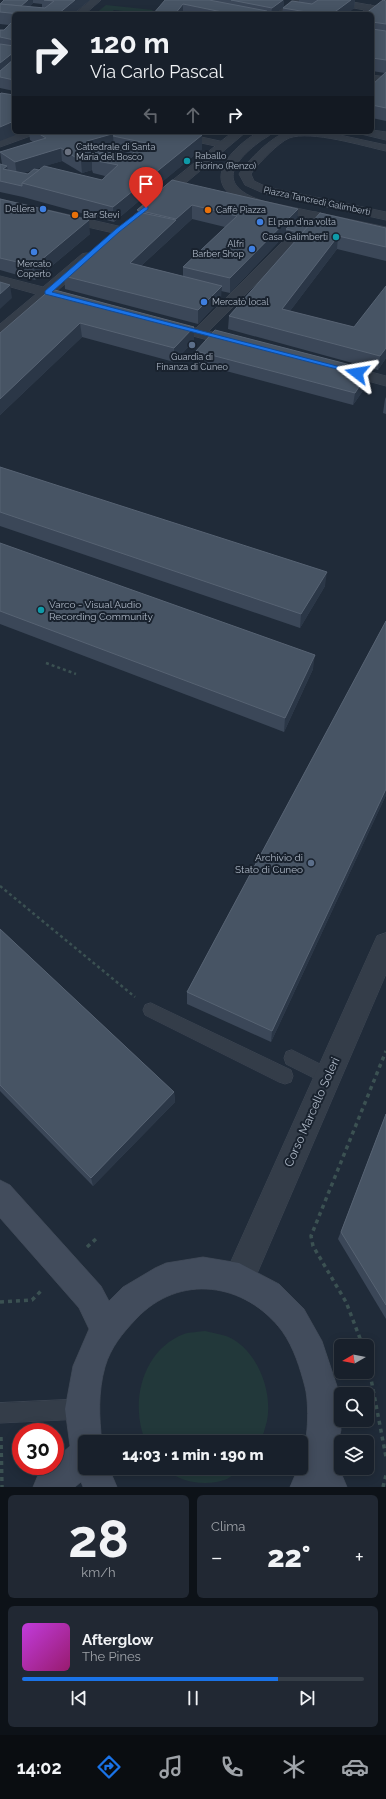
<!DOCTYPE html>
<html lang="it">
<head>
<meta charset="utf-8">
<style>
	body { margin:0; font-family:Raleway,sans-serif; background:#212833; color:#f1f3f6; height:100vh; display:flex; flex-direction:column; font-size:15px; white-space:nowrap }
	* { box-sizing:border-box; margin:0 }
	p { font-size:13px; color:#9fa3a9 }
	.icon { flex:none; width:22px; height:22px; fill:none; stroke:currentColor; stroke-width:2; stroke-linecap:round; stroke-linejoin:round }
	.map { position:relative; height:1487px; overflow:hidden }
	.details { display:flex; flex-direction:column; gap:8px; padding:8px; background:#0d1218; flex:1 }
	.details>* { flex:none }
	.banner { position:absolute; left:12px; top:12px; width:362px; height:122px; border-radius:6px; box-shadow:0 2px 10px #0003,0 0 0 1px #363e47; background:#18202b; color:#f1f3f6; overflow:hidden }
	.needle { width:26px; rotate:261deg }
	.fabs { position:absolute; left:334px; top:1339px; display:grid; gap:8px }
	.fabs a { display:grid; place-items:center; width:40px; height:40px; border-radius:6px; background:#18202b; box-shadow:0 2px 10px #0003,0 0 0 1px #363e47; font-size:20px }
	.speed { position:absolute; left:12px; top:1423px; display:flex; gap:8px; font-size:20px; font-weight:700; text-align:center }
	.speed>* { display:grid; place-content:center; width:52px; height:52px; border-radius:50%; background:#18202b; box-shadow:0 2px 10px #0003,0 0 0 1px #363e47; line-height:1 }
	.speed .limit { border:6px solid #d22; background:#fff; color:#111 }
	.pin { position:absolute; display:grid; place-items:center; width:34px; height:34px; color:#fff; margin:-41px -17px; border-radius:50% 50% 50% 0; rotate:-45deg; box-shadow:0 0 4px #0007 }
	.pin .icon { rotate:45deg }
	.me { position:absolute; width:44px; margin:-22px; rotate:284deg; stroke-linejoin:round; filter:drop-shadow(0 0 3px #0008) }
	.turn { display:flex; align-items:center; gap:14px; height:84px; padding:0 12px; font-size:18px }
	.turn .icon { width:52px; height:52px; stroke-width:2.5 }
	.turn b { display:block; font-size:28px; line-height:34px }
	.lanes { display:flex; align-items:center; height:38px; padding:0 12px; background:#0003; justify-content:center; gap:20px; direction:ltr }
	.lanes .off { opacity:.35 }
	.big { font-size:30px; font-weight:800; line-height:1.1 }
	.details .widget { flex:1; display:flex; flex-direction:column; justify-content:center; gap:6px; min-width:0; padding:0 14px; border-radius:6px; background:#212833 }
	.details .dial { align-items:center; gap:0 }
	.dial b { font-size:52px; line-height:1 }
	.song { display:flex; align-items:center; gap:12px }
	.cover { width:48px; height:48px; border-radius:6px; background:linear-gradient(135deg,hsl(290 70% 55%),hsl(320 70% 35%)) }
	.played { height:4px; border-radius:2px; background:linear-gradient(90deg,#1a73e8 75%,#363e47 75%) }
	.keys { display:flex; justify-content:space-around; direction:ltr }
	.heat { display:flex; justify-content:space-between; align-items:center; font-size:22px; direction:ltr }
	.details .tiles { flex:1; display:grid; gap:8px; grid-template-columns:1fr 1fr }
	.widget:last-child { grid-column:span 2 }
	.trip { position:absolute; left:78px; top:1435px; width:230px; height:40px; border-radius:6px; background:#18202b; box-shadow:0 2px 10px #0003,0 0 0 1px #363e47; font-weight:800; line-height:40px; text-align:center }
	.menu { display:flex; height:64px; justify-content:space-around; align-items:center; background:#0a0d11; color:#9fa3a9 }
	.menu .icon { width:28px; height:28px }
	.menu .active { color:#1a73e8 }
	.menu b { font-size:18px; color:#f1f3f6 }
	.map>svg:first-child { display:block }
</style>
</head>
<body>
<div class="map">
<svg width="386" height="1487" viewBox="0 0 386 1487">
	<rect width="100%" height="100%" fill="#202b39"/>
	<!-- green -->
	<g fill="#22383a">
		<path d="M106,5L153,10L149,14L114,10L109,14H95Z"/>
		<path d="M205,1331C212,1333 220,1334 226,1336C257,1348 273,1391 267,1421C265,1428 263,1435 261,1442H146C129,1404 142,1350 184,1334C190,1332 199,1332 205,1331Z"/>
		<path d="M164,1468H243C238,1471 232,1476 227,1479C207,1487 180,1483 164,1468Z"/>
	</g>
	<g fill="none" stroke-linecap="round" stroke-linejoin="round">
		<defs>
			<g id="service">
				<path d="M151,1003L291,1070L293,1076L291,1082L285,1084L279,1082L145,1015L143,1010L145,1005Z"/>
				<path d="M292,1050L334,1071L336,1077L334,1083L328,1085L286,1064L284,1058L286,1052Z"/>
				<path d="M82,1399L89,1402L92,1409L89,1416L82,1419L0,1423V1403Z"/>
			</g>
			<g id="pedestrian">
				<path d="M22,132H37L36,134L0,147V140Z"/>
				<path d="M158,132H178L229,143L230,145L225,148L163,135Z"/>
				<path d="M287,132H326L386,145V151C363,146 311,130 289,138C278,143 261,161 253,171L251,174L254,181L267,187L386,212V220L263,193L245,185L239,174C247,161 272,136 287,132Z"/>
			</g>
			<g id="minor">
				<path d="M90,0H101L85,14H74Z"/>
				<path d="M293,0H304L287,14H276Z"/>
				<path d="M371,5L376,8L370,14H360L368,6Z"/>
				<path d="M372,75L386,77V83L372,81Z"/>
				<path d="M233,132H246L162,203H152L151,200L152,197Z"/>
				<path d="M0,199L118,226L123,227L125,230L123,233L118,234L0,207Z"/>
				<path d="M316,212L321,213L323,216L321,219L209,331L243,340L246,343L243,346L238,348L159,327L157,324L159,321L164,320L196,328L311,213Z"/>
				<path d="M87,253L92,254L94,257L92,260L57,291L80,297L82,300L80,303L75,304L49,297L5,335L0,337V324L36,294L0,284V276L43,287L82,254Z"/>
				<path d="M341,364L386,376V386L335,372L333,369L335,366Z"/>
			</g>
			<g id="tertiary">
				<path d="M322,0H342L386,8V14L327,3Z"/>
				<path d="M372,130L386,132V140L361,134L359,132H372Z"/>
				<path d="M258,132H273C269,137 262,139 258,143C228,166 220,187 263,201L386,227V235L253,206C199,189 222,154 258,132Z"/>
				<path d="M386,933V974L250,1290L239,1295L228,1290L223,1279L228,1268L377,936Z"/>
			</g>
			<path id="secondary" d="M0,1180L10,1185L101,1286L109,1301L123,1287L155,1268L166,1263L203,1257L239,1263L279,1284L304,1309L322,1341L338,1389L341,1430L333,1464L342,1475L347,1487H290L298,1468H301C301,1454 306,1443 307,1429C308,1417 308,1399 305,1387C300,1368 294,1348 282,1331C245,1282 179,1273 136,1319C122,1334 111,1347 105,1367C98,1392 99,1417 102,1442H85V1468H109L117,1487H83L81,1482L75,1487H33L38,1475L47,1466H55V1459L70,1446L65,1409L73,1366L89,1329L79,1308L0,1218Z"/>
		</defs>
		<!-- service casing -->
		<use href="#service" stroke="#3d4653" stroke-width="1"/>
		<!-- pedestrian casing -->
		<use href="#pedestrian" stroke="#3d4653" stroke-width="1"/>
		<!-- minor casing -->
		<use href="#minor" stroke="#3d4653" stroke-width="1"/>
		<!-- tertiary casing -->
		<use href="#tertiary" stroke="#3d4653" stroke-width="1"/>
		<!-- secondary casing -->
		<use href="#secondary" stroke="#3d4653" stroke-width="1"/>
		<!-- path-far1 -->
		<g stroke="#3b5152" stroke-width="2.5" stroke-dasharray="3 3" stroke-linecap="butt">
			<path d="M46,663L76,674"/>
			<path d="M0,886L135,997"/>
		</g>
		<!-- path -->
		<g stroke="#3b5152" stroke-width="3.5" stroke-dasharray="4 4" stroke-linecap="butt">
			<path d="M87,1247L97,1238"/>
			<path d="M0,1302L32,1300L43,1289"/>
			<path d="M363,1346L346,1302L313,1246L311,1236L386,1051"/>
			<path d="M367,1358L386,1457"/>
			<path d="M1,1437L2,1487"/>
			<path d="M383,1487L386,1475"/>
		</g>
		<!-- service -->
		<use href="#service" fill="#343d49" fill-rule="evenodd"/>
		<!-- pedestrian -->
		<use href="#pedestrian" fill="#343d49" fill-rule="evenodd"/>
		<!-- minor -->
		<use href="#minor" fill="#343d49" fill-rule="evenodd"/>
		<!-- tertiary -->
		<use href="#tertiary" fill="#343d49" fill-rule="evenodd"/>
		<!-- secondary -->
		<use href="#secondary" fill="#424c5c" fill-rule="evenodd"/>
	</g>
	<!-- wall -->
	<g fill="#3b4758" fill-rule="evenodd">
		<path d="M4,0H90L73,14H14V91L0,88V30H4L9,25L0,24V4ZM33,3L42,4V8L29,7Z"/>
		<path d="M165,0H284V7L273,14H153Z"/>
		<path d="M299,0H355L354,8L347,14H273L282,13L283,8L299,2Z"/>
		<path d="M386,1V121L372,118V85L385,73L372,71V14Z"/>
		<path d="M29,132H187L202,135V149L152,190L309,226L386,228V261L337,249L290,311L386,358L378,370L228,329L229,316L298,237L286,234L230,293L221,291V299L198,324L65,289L64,276L138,212L137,210L146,203L139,201L114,222L23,197L0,192V164H2L0,152L33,142L30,140ZM114,146V149L132,154L129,156L105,152L102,150ZM62,161L82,173L92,170L93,173L105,176L102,180L44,166ZM43,167L39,170L35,169ZM33,170L28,174L23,173ZM192,219L225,227L183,267V276L141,266Z"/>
		<path d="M207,132H222L219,135Z"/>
		<path d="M0,199L90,234L35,280L0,270Z"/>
		<path d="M51,289L194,327V341L174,362L82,337L0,415V333Z"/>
		<path d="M196,351L370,370L369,382L353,405L196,363Z"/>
		<path d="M386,397V414L383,413L385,399Z"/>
		<path d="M0,467L325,586L300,628L0,526Z"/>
		<path d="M0,543L313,669L284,732L0,624Z"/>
		<path d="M386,621V795L271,1042L187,1004V992Z"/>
		<path d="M0,929L174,1092L175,1102L93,1186L0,1091Z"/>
		<path d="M386,1114V1319L338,1239Z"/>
	</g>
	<!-- shaded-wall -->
	<g fill="#2b3747">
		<path d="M28,0H33V3L21,14L17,10Z"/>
		<path d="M75,0H90L73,14H58Z"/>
		<path d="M283,0H284V7L273,14H271L272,8Z"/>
		<path d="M351,0H355L354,8L347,14H332Z"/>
		<path d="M183,4V14H175Z"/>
		<path d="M14,52V63L0,74V63Z"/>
		<path d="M14,121V132H20L13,136L0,141V127Z"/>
		<path d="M119,132L113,136L114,146L88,154L87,141Z"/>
		<path d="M202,135V149L144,197L139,196V201L114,222L113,207Z"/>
		<path d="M61,148L62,161L17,175L15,162Z"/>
		<path d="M107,153L92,160V170L82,173L81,161Z"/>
		<path d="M7,166L9,177L3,169Z"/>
		<path d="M192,205V219L130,276V263L176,220V219Z"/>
		<path d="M298,209L297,223L286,229V234L230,293V278Z"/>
		<path d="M89,220L90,234L35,280L34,266Z"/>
		<path d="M338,236L337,249L281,323L282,309Z"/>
		<path d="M10,285L12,298L0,309V294Z"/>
		<path d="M222,286L221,299L198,324V310Z"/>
		<path d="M80,323L82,337L0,415V399Z"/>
		<path d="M194,327V341L174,362V348Z"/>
		<path d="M386,348V358L378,370L380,356Z"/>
		<path d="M370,370L369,382L353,405L355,393Z"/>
		<path d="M327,572L325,586L300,628L301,614Z"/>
		<path d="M315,655L313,669L284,732L285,718Z"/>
		<path d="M386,789V795L271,1042L272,1031Z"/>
		<path d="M174,1092L175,1102L93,1186L91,1178Z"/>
	</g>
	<!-- building -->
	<g fill="#475464" stroke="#576373">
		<path d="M4,0H28L21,6L0,4Z"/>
		<path d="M44,0H75L58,14H20L0,12V4L45,8L54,1Z"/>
		<path d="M165,0H209L267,11L263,14H232L183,4L175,14H153Z"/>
		<path d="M231,0H283L272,8Z"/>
		<path d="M318,0H351L332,14H318L283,8L292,1L312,4Z"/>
		<path d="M383,0L386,1V24L372,22V14H365Z"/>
		<path d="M277,12L290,14H273Z"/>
		<path d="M14,20V40L0,37V30H4Z"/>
		<path d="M372,29L386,31V60L372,58Z"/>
		<path d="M0,44L14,46V52L0,63Z"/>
		<path d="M14,59V80L0,77V71Z"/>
		<path d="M386,72V108L372,105V85Z"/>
		<path d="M1,93L14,95V121L0,127V94Z"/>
		<path d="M36,132H119L87,141L105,152L95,155L94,156L81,161L61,148L15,162L0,152L46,138Z"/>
		<path d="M119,132H187L202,135L113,207L22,183L44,166L102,180L118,165L92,160L95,155L106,151L129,156L146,143L113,136Z"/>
		<path d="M0,164L7,166L3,169L28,174L34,169L39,170L22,183V186L0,181Z"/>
		<path d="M172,180L298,209L230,278L183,267L237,216L192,205L176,219L137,210Z"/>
		<path d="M147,189L159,192L151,199L139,196Z"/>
		<path d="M0,199L89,220L34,266L0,258Z"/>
		<path d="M138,212L176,220L130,263L222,286L198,310L64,276Z"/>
		<path d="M320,213L386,228V247L338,236L282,309L354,327L386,286V348L380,356L229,316Z"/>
		<path d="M294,222L309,225L302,233L286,229Z"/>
		<path d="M0,282L10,285L0,294Z"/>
		<path d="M51,289L194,327L174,348L80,323L0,399V333Z"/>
		<path d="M215,330L370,370L355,393L196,351Z"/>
		<path d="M0,467L327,572L301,614L0,512Z"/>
		<path d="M0,543L315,655L285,718L0,611Z"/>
		<path d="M386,621V789L272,1031L187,992Z"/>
		<path d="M0,929L174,1092L91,1178L0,1085Z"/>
		<path d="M386,1114V1305L341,1232Z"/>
	</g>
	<!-- route -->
	<path fill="#1a73e8" stroke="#114b97" d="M146,206L148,207V209L119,232L52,292L360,372V375L45,294V291L116,229Z"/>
	<!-- markers -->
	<circle fill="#6b7280" stroke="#19222e" stroke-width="1.5" cx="68" cy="152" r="4"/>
	<g fill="#0f9aa8" stroke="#19222e" stroke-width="1.5">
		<circle cx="187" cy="161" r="4"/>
		<circle cx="336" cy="237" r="4"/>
		<circle cx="41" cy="610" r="4"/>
	</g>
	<g fill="#3f7fe0" stroke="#19222e" stroke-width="1.5">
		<circle cx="43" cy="209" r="4"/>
		<circle cx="260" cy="222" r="4"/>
		<circle cx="252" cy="249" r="4"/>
		<circle cx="34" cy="252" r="4"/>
		<circle cx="204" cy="302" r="4"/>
	</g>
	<g fill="#e8710a" stroke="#19222e" stroke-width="1.5">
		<circle cx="208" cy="210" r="4"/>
		<circle cx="75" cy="215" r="4"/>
	</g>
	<g fill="#5c6f8a" stroke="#19222e" stroke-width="1.5">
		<circle cx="192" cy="345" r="4"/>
		<circle cx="311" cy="863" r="4"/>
	</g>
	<g text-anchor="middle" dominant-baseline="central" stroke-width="4" stroke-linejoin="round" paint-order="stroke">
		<!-- far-poi labels -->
		<g font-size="9" fill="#aeb8c6" stroke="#19222e" text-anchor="start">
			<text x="76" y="147">Cattedrale di Santa<tspan x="76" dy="10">Maria del Bosco</tspan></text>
			<text x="195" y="156">Raballo<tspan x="195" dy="10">Fiorino (Renzo)</tspan></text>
			<text x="35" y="209" text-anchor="end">Dellera</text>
			<text x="216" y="210">Caffè Piazza</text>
			<text x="83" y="215">Bar Stevi</text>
			<text x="268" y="222">El pan d'na volta</text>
			<text x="328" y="237" text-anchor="end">Casa Galimberti</text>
			<text x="244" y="244" text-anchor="end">Alfri<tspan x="244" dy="10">Barber Shop</tspan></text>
			<text x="34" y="264" text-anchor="middle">Mercato<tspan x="34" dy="10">Coperto</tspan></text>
			<text x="212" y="302">Mercatò local</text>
			<text x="192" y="357" text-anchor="middle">Guardia di<tspan x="192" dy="10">Finanza di Cuneo</tspan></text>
		</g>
		<!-- far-street labels -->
		<g font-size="9" fill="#aeb8c6" stroke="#19222e">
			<text transform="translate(317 201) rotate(12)">Piazza Tancredi Galimberti</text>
		</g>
		<!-- poi labels -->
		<g font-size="10" fill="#aeb8c6" stroke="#19222e" text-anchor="start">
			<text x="49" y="604">Varco - Visual Audio<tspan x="49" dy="12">Recording Community</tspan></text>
			<text x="303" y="857" text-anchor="end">Archivio di<tspan x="303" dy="12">Stato di Cuneo</tspan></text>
		</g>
		<!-- near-street labels -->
		<g font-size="12" fill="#aeb8c6" stroke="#19222e">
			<text transform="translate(312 1112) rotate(-66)">Corso Marcello Soleri</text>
		</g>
	</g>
</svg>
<div class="fabs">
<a><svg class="needle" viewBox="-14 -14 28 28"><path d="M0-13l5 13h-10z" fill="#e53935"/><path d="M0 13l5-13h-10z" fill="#9fa3a9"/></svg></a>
<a><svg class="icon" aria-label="search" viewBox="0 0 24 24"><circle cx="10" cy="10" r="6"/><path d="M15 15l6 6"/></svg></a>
<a><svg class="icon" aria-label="layers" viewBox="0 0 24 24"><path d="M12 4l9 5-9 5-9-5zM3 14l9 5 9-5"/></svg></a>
</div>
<div class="speed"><div class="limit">30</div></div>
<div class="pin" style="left:146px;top:208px;background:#d93025"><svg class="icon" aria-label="arrive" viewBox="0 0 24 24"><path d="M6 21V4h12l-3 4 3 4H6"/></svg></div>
<svg class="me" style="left:357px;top:373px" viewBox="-20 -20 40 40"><path d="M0-17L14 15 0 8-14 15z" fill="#1a73e8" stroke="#fff" stroke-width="4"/></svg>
<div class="trip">14:03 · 1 min · 190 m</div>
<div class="banner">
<div class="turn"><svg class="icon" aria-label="right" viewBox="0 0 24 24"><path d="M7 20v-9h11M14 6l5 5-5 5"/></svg><div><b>120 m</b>Via Carlo Pascal</div></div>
<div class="lanes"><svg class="icon off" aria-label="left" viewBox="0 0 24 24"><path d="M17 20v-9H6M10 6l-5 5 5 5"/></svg><svg class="icon off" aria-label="ahead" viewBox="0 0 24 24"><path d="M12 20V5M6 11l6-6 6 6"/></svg><svg class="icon" aria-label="right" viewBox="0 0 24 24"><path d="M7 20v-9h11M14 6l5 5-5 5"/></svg></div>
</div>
</div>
<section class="details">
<div class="tiles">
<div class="widget dial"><b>28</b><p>km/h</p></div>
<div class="widget"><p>Clima</p>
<div class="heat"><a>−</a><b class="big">22°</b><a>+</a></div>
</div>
<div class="widget">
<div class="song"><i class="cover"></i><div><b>Afterglow</b><p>The Pines</p></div></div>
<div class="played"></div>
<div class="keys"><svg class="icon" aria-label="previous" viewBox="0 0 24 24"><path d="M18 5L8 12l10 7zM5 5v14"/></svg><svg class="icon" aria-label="pause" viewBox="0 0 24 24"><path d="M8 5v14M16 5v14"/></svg><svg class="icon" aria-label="next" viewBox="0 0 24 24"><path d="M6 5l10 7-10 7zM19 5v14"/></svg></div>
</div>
</div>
</section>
<nav class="menu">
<b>14:02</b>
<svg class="icon active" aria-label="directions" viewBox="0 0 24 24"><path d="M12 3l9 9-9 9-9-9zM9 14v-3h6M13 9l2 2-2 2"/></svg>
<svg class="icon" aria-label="music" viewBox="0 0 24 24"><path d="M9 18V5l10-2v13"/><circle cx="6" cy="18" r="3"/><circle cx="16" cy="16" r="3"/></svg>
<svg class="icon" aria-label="phone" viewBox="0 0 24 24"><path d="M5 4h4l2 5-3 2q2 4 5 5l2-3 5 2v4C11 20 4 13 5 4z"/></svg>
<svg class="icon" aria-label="climate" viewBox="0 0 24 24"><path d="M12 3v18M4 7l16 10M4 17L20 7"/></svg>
<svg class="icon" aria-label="car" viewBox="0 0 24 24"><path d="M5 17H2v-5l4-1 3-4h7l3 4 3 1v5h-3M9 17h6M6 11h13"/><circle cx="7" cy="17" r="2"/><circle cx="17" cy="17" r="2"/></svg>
</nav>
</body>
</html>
